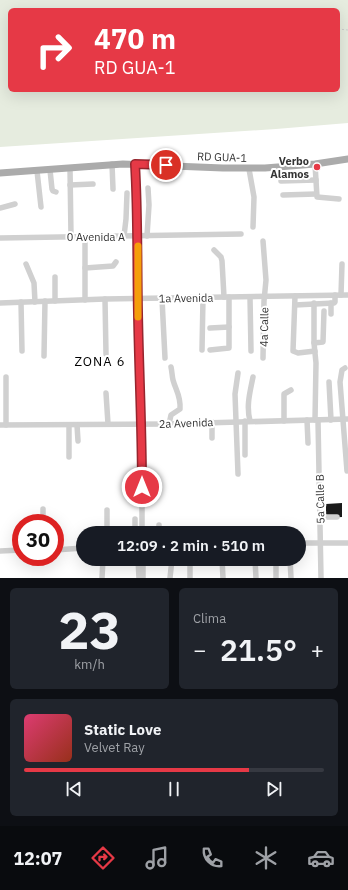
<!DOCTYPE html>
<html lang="es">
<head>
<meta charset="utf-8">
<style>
	body { margin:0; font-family:"IBM Plex Sans",sans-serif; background:#20242c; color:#f1f3f6; height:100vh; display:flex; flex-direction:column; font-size:15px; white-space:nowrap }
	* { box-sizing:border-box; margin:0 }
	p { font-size:13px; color:#9ea1a6 }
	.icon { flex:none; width:22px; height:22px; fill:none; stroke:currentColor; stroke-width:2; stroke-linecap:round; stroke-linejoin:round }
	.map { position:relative; height:578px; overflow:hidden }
	.panel { display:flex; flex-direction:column; gap:10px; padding:10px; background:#0d0f14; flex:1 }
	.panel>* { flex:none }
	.hud { position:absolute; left:8px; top:8px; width:332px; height:84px; border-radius:6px; box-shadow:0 4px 16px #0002; background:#e63946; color:#fff; overflow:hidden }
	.speed { position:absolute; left:12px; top:514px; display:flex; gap:8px; font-size:20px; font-weight:700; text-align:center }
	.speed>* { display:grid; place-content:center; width:52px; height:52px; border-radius:50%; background:#171b24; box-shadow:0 4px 16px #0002; line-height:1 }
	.speed .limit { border:6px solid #d22; background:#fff; color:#111 }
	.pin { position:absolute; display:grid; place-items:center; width:34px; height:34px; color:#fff; margin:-17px; border:2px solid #fff; border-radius:50%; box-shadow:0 1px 4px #0007 }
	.me { position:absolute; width:44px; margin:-22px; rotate:0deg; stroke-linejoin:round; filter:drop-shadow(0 0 3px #0008) }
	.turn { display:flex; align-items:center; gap:14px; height:84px; padding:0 20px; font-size:18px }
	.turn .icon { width:52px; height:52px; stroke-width:2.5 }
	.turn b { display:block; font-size:28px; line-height:34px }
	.big { font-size:30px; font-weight:600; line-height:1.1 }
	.panel .card { flex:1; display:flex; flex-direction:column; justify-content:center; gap:6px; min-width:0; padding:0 14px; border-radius:6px; background:#20242c }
	.panel .dial { align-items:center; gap:0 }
	.dial b { font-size:52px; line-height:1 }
	.song { display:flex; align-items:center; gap:12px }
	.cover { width:48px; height:48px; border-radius:6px; background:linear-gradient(135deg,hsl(340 70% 55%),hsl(10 70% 35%)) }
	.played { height:4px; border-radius:2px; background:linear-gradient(90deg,#e63946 75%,#363941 75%) }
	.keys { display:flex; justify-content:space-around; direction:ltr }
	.heat { display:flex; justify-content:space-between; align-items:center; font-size:22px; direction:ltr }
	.panel .tiles { flex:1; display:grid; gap:10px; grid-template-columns:1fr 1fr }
	.card:last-child { grid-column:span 2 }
	.trip { position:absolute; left:76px; top:526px; width:230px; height:40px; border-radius:20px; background:#171b24; box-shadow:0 4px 16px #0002; font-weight:600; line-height:40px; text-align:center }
	.menu { display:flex; height:64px; justify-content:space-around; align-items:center; background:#090b0e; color:#9ea1a6 }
	.menu .icon { width:28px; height:28px }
	.menu .selected { color:#e63946 }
	.menu b { font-size:18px; color:#f1f3f6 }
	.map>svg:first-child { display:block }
</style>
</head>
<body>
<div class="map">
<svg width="348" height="578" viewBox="0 0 348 578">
	<rect width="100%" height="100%" fill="#fff"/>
	<!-- green -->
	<path fill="#e6ecdf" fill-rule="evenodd" d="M0,0H348V123L276,129L0,147ZM10,10H338V90H10Z"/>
	<!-- building -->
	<path fill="#1a1a1a" d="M342,503V517L326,518V504Z"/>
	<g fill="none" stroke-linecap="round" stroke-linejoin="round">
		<!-- path -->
		<path stroke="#cdcdcd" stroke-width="1" stroke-dasharray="2 2" stroke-linecap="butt" d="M338,29L348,30"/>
		<!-- minor -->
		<g stroke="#d0d0d0" stroke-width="5.5">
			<path d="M135,163L138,206V299L140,390L142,424V533"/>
			<path d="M112,164L113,189"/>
			<path d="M315,164L317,197L339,199"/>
			<path d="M70,168L71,236"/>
			<path d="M249,169L254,197L253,227"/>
			<path d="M50,170L52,189L53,191L56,192"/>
			<path d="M37,171L41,207"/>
			<path d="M281,181L316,180"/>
			<path d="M70,185L93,184"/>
			<path d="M283,195L316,194"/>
			<path d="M0,208L15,204"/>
			<path d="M85,236V300"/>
			<path d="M124,236L126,219L127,193"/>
			<path d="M147,236L149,205L148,188"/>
			<path d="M0,238L241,234"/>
			<path d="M263,241L266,280L264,301L263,358"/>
			<path d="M214,250L221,257L222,261L224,297"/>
			<path d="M26,264L34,283L35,302"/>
			<path d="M85,268L113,266L116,262"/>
			<path d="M55,277V301"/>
			<path d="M341,295L342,264"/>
			<path d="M295,296L293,351L298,353L315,351"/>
			<path d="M250,297L251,351"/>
			<path d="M105,299L106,354"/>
			<path d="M162,299L165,358"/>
			<path d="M21,302L22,351"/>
			<path d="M0,303L105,299L348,295"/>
			<path d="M314,303V343L316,363L315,420"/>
			<path d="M295,305L334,303L335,302V295"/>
			<path d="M331,314V303"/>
			<path d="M210,328L229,327"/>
			<path d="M314,343L323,342L324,311"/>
			<path d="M202,350L203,298"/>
			<path d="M210,350L229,348V297"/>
			<path d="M44,356L45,301"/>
			<path d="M345,368L342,370L340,382L347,471"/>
			<path d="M6,377V425"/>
			<path d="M329,382L331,420"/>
			<path d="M106,393L108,424"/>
			<path d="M307,420L308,443"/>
			<path d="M318,420L321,578"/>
			<path d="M250,421C246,406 250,392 253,377"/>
			<path d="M284,421V394L291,390"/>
			<path d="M169,424L171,415L180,409C181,396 176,391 173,380C172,376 172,371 171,367"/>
			<path d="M0,425L169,424L348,419"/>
			<path d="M69,425V457"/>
			<path d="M77,425L78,441"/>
			<path d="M212,438V422"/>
			<path d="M245,455V421"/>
			<path d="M238,474L235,394L238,373"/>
			<path d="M107,510V533"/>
			<path d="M320,517H337"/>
			<path d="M135,519V533"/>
			<path d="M43,523V509"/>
			<path d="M159,525V533"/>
			<path d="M299,543H348"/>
			<path d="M55,550L83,548"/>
			<path d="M0,551L21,550"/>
			<path d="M138,559L139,578"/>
			<path d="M143,559V578"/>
			<path d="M222,559L223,578"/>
			<path d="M255,559L256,578"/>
			<path d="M290,559L291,578"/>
			<path d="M102,578L103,559"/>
			<path d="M170,578L172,559"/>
			<path d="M190,578V559"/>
			<path d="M276,578V559"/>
		</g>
		<!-- major -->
		<path stroke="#ababab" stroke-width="7" d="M0,173L123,164L223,168H265L315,164L348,159"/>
	</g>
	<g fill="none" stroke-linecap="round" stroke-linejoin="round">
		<defs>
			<path id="route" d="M142,487C142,429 139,371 138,313C137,263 138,213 135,164L166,165"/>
		</defs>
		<!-- route casing -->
		<use href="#route" stroke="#96252e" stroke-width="10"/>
		<!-- route -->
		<use href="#route" stroke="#e63946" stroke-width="7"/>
		<!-- slow -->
		<path stroke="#f59e0b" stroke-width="7" d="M138,246V317"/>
	</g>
	<!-- markers -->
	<circle fill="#e63946" stroke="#fff" stroke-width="1.5" cx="317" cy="167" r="4"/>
	<g text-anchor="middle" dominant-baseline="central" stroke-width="4" stroke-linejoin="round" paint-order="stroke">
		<!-- street labels -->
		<g font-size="11" fill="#333" stroke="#fff">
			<text transform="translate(222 157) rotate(2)">RD GUA-1</text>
			<text x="96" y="237">0 Avenida A</text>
			<text transform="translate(186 298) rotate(-1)">1a Avenida</text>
			<text transform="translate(264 327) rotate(-89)">4a Calle</text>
			<text transform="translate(186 423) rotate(-2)">2a Avenida</text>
			<text transform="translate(320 499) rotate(-91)">5a Calle B</text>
		</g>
		<!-- poi labels -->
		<g font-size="11" font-weight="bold" fill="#333" stroke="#fff" text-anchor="end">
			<text x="309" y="161">Verbo<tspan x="309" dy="13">Alamos</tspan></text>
		</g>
		<!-- quarter labels -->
		<g font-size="13" letter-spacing="1" fill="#000" stroke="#fff">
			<text x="100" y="361">ZONA 6</text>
		</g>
	</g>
</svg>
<div class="speed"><div class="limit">30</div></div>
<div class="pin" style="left:166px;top:165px;background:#d93025"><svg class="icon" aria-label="arrive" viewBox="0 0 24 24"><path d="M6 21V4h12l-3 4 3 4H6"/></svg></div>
<svg class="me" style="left:142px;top:487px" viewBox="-20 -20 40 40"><circle r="17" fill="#e63946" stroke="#fff" stroke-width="3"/><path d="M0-11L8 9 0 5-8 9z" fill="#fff"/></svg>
<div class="trip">12:09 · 2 min · 510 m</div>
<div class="hud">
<div class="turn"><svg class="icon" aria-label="right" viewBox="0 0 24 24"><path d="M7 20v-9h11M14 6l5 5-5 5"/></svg><div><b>470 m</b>RD GUA-1</div></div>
</div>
</div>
<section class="panel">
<div class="tiles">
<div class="card dial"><b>23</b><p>km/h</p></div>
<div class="card"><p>Clima</p>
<div class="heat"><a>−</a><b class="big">21.5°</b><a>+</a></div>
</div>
<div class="card">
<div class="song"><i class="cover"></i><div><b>Static Love</b><p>Velvet Ray</p></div></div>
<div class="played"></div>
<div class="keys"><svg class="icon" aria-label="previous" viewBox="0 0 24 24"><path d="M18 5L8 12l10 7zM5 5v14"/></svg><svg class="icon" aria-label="pause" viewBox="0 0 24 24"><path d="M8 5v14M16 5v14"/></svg><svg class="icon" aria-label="next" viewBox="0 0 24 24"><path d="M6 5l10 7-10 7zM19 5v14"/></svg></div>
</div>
</div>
</section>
<nav class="menu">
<b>12:07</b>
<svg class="icon selected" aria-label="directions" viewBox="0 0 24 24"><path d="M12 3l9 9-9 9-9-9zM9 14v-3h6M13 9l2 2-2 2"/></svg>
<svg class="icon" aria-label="music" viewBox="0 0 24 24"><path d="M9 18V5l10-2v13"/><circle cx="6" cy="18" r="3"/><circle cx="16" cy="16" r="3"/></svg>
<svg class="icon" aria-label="phone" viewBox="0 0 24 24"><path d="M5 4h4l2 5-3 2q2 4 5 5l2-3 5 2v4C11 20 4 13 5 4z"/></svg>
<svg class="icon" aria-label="climate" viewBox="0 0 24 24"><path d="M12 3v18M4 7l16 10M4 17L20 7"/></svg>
<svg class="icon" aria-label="car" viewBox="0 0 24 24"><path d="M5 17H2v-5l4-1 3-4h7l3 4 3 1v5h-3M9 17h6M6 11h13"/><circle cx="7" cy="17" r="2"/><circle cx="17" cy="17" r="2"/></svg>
</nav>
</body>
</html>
